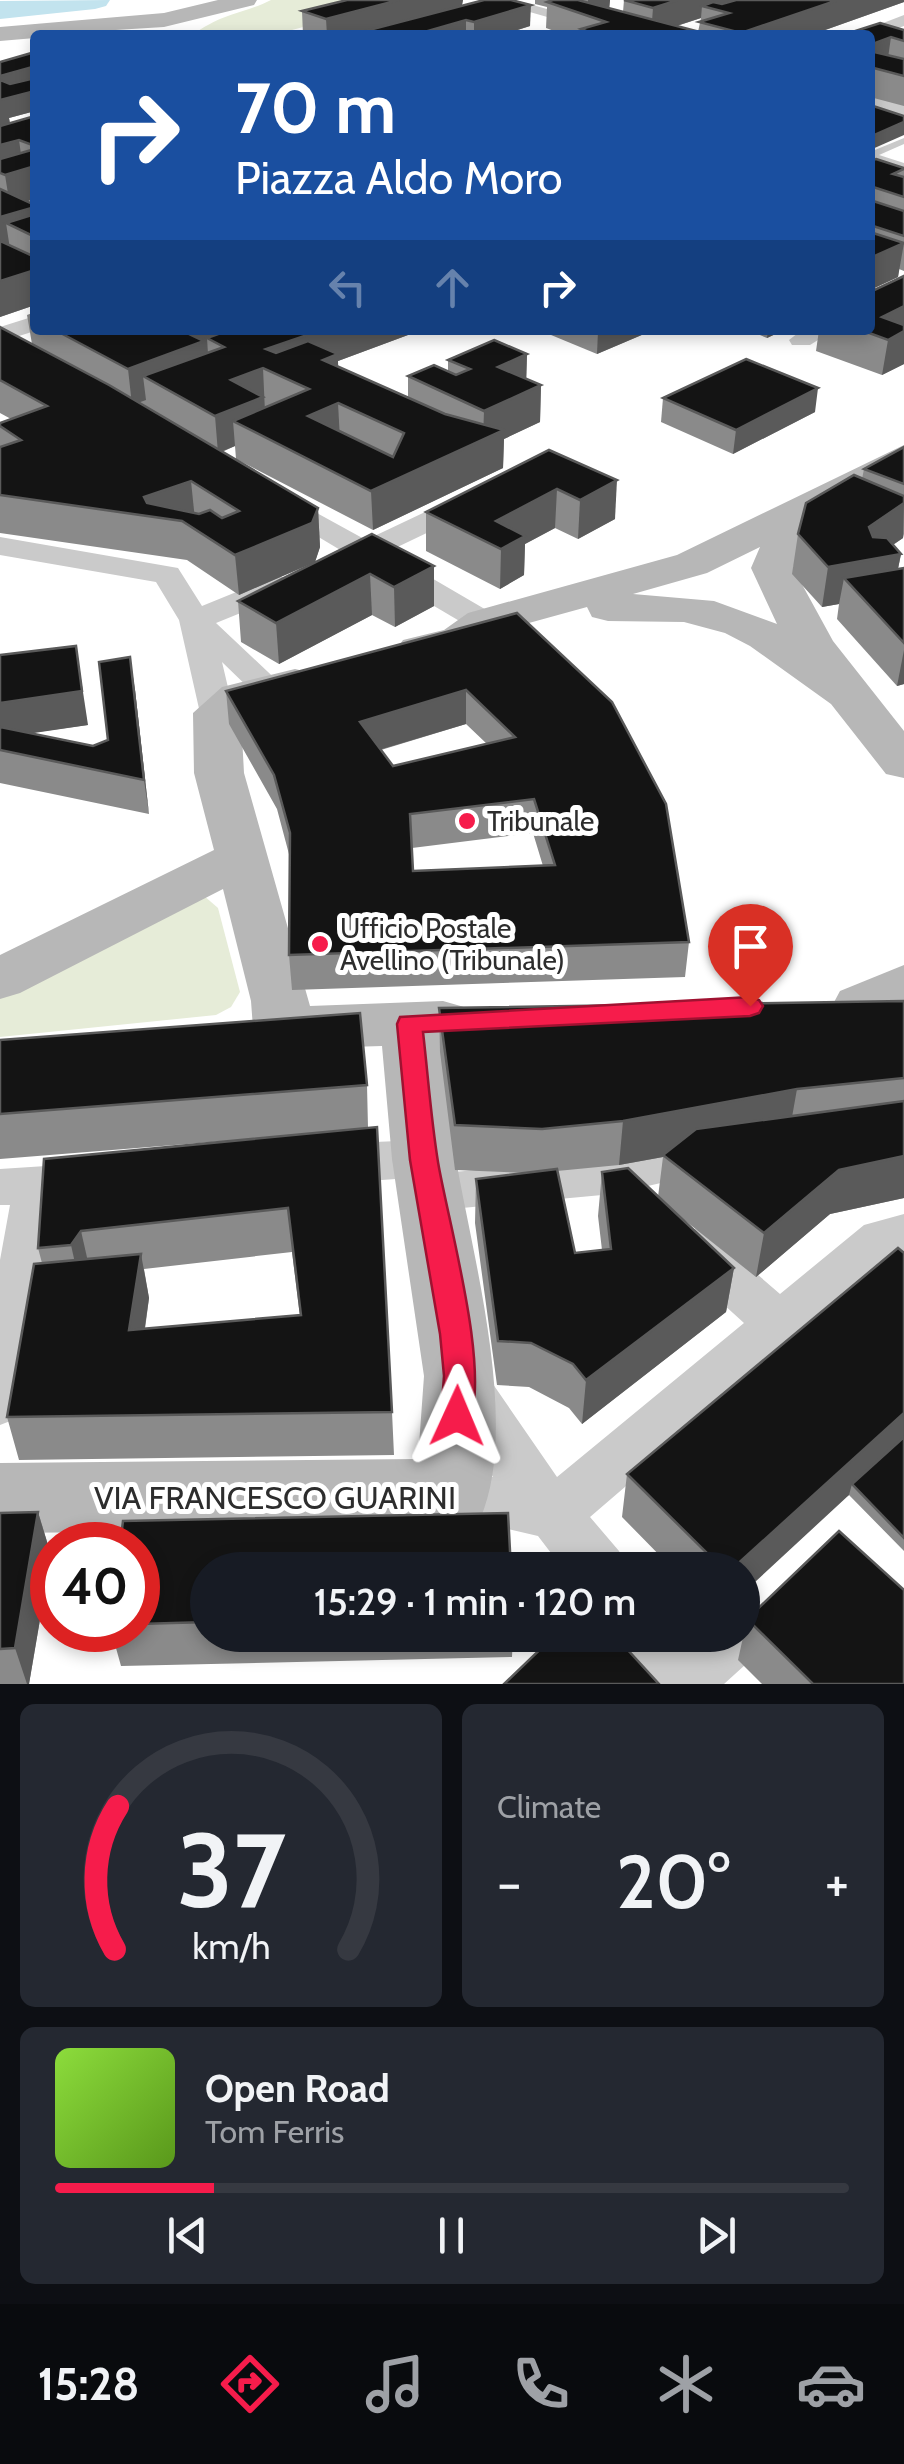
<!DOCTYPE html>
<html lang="en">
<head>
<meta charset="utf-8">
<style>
	body { margin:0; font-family:Cabin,sans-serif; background:#242831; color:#f1f3f6; height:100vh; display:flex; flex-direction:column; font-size:38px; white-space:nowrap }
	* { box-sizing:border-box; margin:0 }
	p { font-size:32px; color:#9ea1a6 }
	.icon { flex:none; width:55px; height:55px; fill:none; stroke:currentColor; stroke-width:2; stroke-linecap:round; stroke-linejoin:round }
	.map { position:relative; height:1684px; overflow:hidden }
	.drawer { display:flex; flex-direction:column; gap:20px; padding:20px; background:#0d0f14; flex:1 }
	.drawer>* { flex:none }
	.guide { position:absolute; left:30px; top:30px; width:845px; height:305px; border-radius:10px; box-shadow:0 5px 15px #0003; background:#1a4fa0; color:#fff; overflow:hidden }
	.speed { position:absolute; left:30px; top:1522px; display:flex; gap:20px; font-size:50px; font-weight:700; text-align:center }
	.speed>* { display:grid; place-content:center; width:130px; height:130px; border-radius:50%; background:#171b24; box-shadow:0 5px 15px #0003; line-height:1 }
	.speed .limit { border:15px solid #d22; background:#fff; color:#111 }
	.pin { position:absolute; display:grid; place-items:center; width:85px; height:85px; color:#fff; margin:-102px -42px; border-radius:50% 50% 50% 0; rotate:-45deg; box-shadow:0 0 10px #0007 }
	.pin .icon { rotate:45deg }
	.me { position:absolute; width:110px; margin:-55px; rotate:1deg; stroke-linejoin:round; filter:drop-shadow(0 0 8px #0008) }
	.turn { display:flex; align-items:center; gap:35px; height:210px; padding:0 40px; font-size:45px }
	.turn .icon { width:130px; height:130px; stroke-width:2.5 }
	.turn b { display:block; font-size:70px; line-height:85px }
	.lanes { display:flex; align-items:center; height:95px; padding:0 40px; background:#0003; justify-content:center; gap:50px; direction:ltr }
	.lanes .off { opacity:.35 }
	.big { font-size:75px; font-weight:600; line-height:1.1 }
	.drawer .widget { flex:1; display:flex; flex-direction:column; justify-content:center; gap:15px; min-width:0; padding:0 35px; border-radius:15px; background:#242831 }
	.drawer .dial { align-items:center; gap:0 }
	.dial svg { height:260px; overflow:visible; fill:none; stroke:#363941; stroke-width:7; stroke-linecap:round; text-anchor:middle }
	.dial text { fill:#f1f3f6; stroke:none }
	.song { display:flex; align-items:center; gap:30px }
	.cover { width:120px; height:120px; border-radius:15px; background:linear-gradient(135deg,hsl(90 70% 55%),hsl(90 70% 35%)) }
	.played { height:10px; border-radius:5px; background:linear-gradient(90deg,#f61c4b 20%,#363941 20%) }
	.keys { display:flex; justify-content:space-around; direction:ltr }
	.heat { display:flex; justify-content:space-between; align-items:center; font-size:55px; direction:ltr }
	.drawer .tiles { flex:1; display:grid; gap:20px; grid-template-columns:1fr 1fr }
	.widget:last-child { grid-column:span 2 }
	.trip { position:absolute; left:190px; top:1552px; width:570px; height:100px; border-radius:50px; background:#171b24; box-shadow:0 5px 15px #0003; font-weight:600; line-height:100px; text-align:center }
	.tab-bar { display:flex; height:160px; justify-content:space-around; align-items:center; background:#090b0e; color:#9ea1a6 }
	.tab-bar .icon { width:70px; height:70px }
	.tab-bar .selected { color:#f61c4b }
	.tab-bar b { font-size:45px; color:#f1f3f6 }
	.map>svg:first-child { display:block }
</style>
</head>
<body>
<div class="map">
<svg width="904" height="1684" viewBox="0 0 904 1684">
	<rect width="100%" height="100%" fill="#fff"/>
	<!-- green -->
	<g fill="#e6ecd8">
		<path d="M271,0H345L338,3L345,16L273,35H186C197,34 198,30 208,25C227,14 250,11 271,0Z"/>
		<path d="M203,895L218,908L240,992L231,1007L216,1015L0,1037V994Z"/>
	</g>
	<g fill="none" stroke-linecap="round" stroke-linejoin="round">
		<!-- river -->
		<path fill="#c2e3ee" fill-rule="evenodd" d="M110,0L106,6L95,9L0,19V1Z"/>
		<!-- lane -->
		<path fill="#cacaca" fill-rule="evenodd" d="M904,138V144L879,155L904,163V169L870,158V152Z"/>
		<!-- street -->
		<g fill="#cacaca" fill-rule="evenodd">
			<path d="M488,0H515L639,35H610Z"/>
			<path d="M904,15V26L870,38L852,35Z"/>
			<path d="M870,95L904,104V116L870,107Z"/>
			<path d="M35,316V330H38L0,342V327Z"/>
			<path d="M802,330H834L810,345H792L789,340Z"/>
			<path d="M275,490L366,540L461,495H481L485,501L481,507L387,552L495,615L500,622L495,629H473L363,564L349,568L338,565L334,559L342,551L265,505L261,499L265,493Z"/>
			<path d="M0,537L178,568L202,606L273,577H295L299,584L295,591L216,623L286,689L281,696H257L222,662L234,713L229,720L217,723L205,720L200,713L179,620L156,582L0,555Z"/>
			<path d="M710,1137L726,1142L733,1155L726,1168L613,1194L430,1211L414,1206L407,1193L414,1180L423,1177L327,1184L311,1179L304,1166L311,1153C342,1143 409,1136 440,1146L447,1159L440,1172L431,1174L613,1158Z"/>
			<path d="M92,1163L108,1168L115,1181L108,1194L57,1202L26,1402L18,1418L0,1425V1260L10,1205H0V1169Z"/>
			<path d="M904,1214V1252L896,1254L590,1517L619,1551L627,1570H564L538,1536L434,1512L426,1494L434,1476L453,1469L493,1477L442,1390L450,1374L468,1367L486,1374L557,1477L744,1323L678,1263L671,1249L678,1235L695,1229L712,1235L780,1294L864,1225Z"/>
			<path d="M742,1609L756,1615L765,1635L756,1655L724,1684H655L632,1655L623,1635H742Z"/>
		</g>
		<!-- secondary -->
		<g fill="#b7b7b7" fill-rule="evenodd">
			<path d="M218,0H257L254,5L164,27L35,35V38L0,41V27L164,13Z"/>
			<path d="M904,445V472L812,521L793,568L833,641L904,731V778L886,774L831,704L750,646L725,633L684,622L608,621L592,617L587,607L500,631L476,650L419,664L403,660L396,650L403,640L444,630L468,613L677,555ZM760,547L751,568L777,624L714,601L633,594L707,573Z"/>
			<path d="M295,669L312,673L318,683L312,693L256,707L241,718L244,773L310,1006L443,1001L464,1007L472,1022L464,1037L441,1043C446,1084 450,1125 457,1165C474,1262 520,1428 480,1519L453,1529L0,1533V1463L418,1459L424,1376L392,1159L382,1046L283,1049L262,1043L253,1028L251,1001L223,889L20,993L0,999V955L214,850L194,773L193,713L222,687Z"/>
			<path d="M904,965V1010L861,1027L840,1021L832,1006L840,991Z"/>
		</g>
	</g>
	<!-- wall -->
	<g fill="#8a8a8a" fill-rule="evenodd">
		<path d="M347,0H463L462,5L452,9L530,26L502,35H303L302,11Z"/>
		<path d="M535,0H610L609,8L623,12L624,0H904V2L811,35H565L546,28L547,7L535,4ZM701,18L698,32L677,26Z"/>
		<path d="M904,30V106L870,97V35Z"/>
		<path d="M35,52V111L9,118L10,123L35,119V199L27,201L35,205V305L0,317V62Z"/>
		<path d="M870,162L904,168V271L899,269L898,277L870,290Z"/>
		<path d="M904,276V364L882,375L816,351L819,330H870Z"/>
		<path d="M35,312V330H214L215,335H408L338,361V367L408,398V376L448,372V360L527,354L526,379L541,385L540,422L504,439L503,468L373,530L236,459L235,446L222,452L318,508L320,547L315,562L239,595L187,560L0,533V423L11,419L0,413V327L32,344L27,315Z"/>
		<path d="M539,330H644V334L597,354Z"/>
		<path d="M748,330H784L767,338Z"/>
		<path d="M663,398L815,412L733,454L661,422Z"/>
		<path d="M904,447V534L903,538L893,545L901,554L898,569L904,568V684L897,686L837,619L839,604L822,607L792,574L798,534L862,479L864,469Z"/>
		<path d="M549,450L615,519L578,539L555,528L525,544L524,575L500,589L426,551V512Z"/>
		<path d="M372,534L434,606L395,627L372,615L279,664L241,642L238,601Z"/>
		<path d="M517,613L689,942L685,977L292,990L289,955L290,858L277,809L229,724L226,691ZM466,724L487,744L393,766L381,750ZM533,833L543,866L413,871L412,848Z"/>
		<path d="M0,655L88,725L30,733L93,746L108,740L135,690L149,814L0,783Z"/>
		<path d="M904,1001V1198L830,1214L756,1277L678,1215L734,1268L726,1312L582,1424L569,1408L529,1387L497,1385L475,1223L476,1179L528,1173L455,1170L440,1052L439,1008ZM663,1157L658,1197L602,1172L598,1216L602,1250L575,1253L557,1171L619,1165Z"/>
		<path d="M0,1040L367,1085L368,1128L392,1412L394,1455L19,1460L7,1417L42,1263L38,1248L224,1141L0,1159ZM292,1252L300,1316L145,1329L149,1298L144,1269Z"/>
		<path d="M904,1253V1551L849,1495L742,1570H674L622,1517L627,1474Z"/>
		<path d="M38,1512L51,1555L29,1684H0V1513Z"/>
		<path d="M138,1545L208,1570V1635H513L512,1657L121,1666L111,1630H138Z"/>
		<path d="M747,1619L904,1684H762L738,1660Z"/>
	</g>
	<!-- shaded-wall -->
	<g fill="#5a5a5a">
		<path d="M370,0H463L462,5L452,8V13L369,30V35H327L326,19Z"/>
		<path d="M588,0H610L609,11L588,16Z"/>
		<path d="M678,0H744L723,11L702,6L701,18L651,34L653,8Z"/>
		<path d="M838,0H904V2L811,35H740L741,33Z"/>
		<path d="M531,5L530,26L502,35H474V22Z"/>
		<path d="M466,20V35H414Z"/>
		<path d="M891,37L887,65L870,67V45Z"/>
		<path d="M32,67L34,86L0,95V76Z"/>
		<path d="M35,91V111L9,118L12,137L0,140V100Z"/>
		<path d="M904,122V135L870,150V137Z"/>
		<path d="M19,140L23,169L35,166V199L10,206L5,175L0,173V145Z"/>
		<path d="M35,207V237L6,223L10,249L0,246V217Z"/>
		<path d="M904,243L898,277L870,290V258Z"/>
		<path d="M35,270V305L0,317V281Z"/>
		<path d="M904,306V364L882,375L888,340L882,317Z"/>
		<path d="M177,330H214L215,342L207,338L208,354L143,376L146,400L132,405L128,369Z"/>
		<path d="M322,330H408V335L338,361L339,390L266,349Z"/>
		<path d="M601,330H644V334L597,354L598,331Z"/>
		<path d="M768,330H784L767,338Z"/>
		<path d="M527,354L526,390L498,367Z"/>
		<path d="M263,368L266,434L233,421L235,446L218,453L215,416L231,380Z"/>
		<path d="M541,385L540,422L504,439L503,468L373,530L371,491L483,439L484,411Z"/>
		<path d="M818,388L815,412L733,454L736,430Z"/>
		<path d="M338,403L340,440L308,416Z"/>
		<path d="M617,480L615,519L578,539L580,500Z"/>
		<path d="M191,481L195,520L182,521L146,516L144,497Z"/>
		<path d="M557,489L555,528L525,544L524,575L500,589L501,549L496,521Z"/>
		<path d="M904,503L903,538L873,558L901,554L893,593L844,578L839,604L822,607L828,567L869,527Z"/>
		<path d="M318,508L320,547L315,562L239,595L235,555Z"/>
		<path d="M434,566V606L395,627L394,587Z"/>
		<path d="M370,574L372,615L279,664L276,623Z"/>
		<path d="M76,646L88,725L0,738V703Z"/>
		<path d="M904,650V684L897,686Z"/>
		<path d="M130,657L135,690L149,814L144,780Z"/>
		<path d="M466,690V724L362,755L360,722Z"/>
		<path d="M797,1089L789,1134L663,1155V1157L619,1165L623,1121Z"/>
		<path d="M904,1156V1198L830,1214L756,1277L764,1233L839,1170Z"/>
		<path d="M81,1231L91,1275L81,1290L71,1245Z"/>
		<path d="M141,1254L149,1298L138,1375L129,1330Z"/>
		<path d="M734,1268L726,1312L582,1424L586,1380Z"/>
		<path d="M904,1413V1444L852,1484L849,1495L742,1594V1570H731Z"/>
		<path d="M38,1512L51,1555L29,1684H27L15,1648Z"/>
	</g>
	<!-- building -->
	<g fill="#141414" stroke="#5a5a5a" stroke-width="2.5" fill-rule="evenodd">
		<path d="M347,0H399L326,19L302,11Z"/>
		<path d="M484,0H511L531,5L474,22L466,20L414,35H385L369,30Z"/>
		<path d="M553,0H578L711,35H596L581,29L606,22L547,2Z"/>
		<path d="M624,0H678L653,8Z"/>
		<path d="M736,0H838L741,33L699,22L729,13L702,6L713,2L722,4Z"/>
		<path d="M880,23L904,30V41L891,37L870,45V35H843Z"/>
		<path d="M870,51L904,59V76L870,67Z"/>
		<path d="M35,52V69L32,67L0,76V62Z"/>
		<path d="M35,78V91L0,100V80L10,84Z"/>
		<path d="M870,105L904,116V122L870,137Z"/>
		<path d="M31,117L35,119V146L19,140L0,145V126Z"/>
		<path d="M35,149V166L5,175L0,173V159Z"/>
		<path d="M876,159L904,168V169L893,174L904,177V197L870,186V162Z"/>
		<path d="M0,189L35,205V207L0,217Z"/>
		<path d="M870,200L904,211V236L870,225Z"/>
		<path d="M35,214V237L6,223Z"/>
		<path d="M870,232L904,243L870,258Z"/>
		<path d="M0,241L35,257V270L0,281Z"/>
		<path d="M904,276V306L882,317L904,325V331L888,340L861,330H870V292Z"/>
		<path d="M0,327L109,385L318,508L312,523L235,555L182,521L0,495V447L21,440L0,426V423L47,406L0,380ZM191,481L239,511L222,518L210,510L199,514L147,503L144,497Z"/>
		<path d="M55,330H181L204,341L128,369Z"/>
		<path d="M229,330H322L266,349L276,353L308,341L338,354L323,360L445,414L504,430L371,491L233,421L309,389L263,368L231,380L263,397L215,416L143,376L224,347L207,338ZM338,403L404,433L393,457L308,416Z"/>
		<path d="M494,340L527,354L498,367L541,385L484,411L408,376L434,365L456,375L470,369L448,360Z"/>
		<path d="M746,359L818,388L736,430L663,398Z"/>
		<path d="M904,447V484L864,469Z"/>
		<path d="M549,450L617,480L580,500L557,489L496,521L525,536L501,549L426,512Z"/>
		<path d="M854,475L904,496V503L869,527L873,537L887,538L901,554L828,567L798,534L806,503Z"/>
		<path d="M372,534L434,566L394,587L370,574L276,623L238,601Z"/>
		<path d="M904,568V643L844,578Z"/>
		<path d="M517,613L612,702L666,804L689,942L289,955L290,833L274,775L226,691ZM466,690L515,737L393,766L360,722ZM534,799L555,865L413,871L410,814Z"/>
		<path d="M76,646L82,691L0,703V655Z"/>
		<path d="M130,657L144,780L0,750V727L93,746L108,740L99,662Z"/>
		<path d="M904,1001V1078L797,1089L623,1121L542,1129L455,1125L439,1008Z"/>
		<path d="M360,1013L367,1085L0,1114V1040Z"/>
		<path d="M904,1101V1156L839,1170L764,1233L663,1155L696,1129Z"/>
		<path d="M377,1127L392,1412L7,1417L34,1264L141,1254L129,1330L301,1315L288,1208L81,1231L71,1245L38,1248L44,1159Z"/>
		<path d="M628,1168L734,1268L586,1380L573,1364L531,1343L498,1341L476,1179L557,1169L575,1253L611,1249L602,1172Z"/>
		<path d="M898,1248L904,1253V1413L731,1570H724L627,1474Z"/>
		<path d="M904,1437V1538L852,1484Z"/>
		<path d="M38,1512L15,1648L0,1649V1513Z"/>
		<path d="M508,1513L511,1570H208V1622L138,1624V1545H120L123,1521Z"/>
		<path d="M839,1531L904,1590V1684H813L747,1619Z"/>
		<path d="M555,1635H614L659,1684H504Z"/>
	</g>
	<!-- route -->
	<path fill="#f61c4b" stroke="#a01231" stroke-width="2.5" d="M750,997L759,1000L763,1006L759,1013L750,1016L423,1032C428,1075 431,1119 438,1162C448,1222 492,1374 468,1426L457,1430L446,1426L441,1416L444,1376L440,1334L410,1160L397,1024L400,1017Z"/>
	<!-- markers -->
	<g fill="#f61c4b" stroke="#fff" stroke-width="4">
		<circle cx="467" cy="821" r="10"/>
		<circle cx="320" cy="944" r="10"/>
	</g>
	<g text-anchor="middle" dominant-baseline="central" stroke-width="10" stroke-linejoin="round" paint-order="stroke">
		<!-- poi labels -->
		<g font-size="28" fill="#2d2d2d" stroke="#fff" text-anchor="start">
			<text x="487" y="821">Tribunale</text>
			<text x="340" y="928">Ufficio Postale<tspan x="340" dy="32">Avellino (Tribunale)</tspan></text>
		</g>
		<!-- near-street labels -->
		<g font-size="32" fill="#2d2d2d" stroke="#fff">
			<text x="275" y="1497">VIA FRANCESCO GUARINI</text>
		</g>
	</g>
</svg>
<div class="speed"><div class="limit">40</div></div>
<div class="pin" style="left:750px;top:1006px;background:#d93025"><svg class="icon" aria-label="arrive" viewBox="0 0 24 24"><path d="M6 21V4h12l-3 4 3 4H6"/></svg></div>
<svg class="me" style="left:457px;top:1416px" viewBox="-20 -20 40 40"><path d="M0-17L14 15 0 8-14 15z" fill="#f61c4b" stroke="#fff" stroke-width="4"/></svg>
<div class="trip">15:29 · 1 min · 120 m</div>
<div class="guide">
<div class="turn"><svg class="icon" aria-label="right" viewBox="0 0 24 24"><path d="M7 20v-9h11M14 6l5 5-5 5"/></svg><div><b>70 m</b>Piazza Aldo Moro</div></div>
<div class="lanes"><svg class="icon off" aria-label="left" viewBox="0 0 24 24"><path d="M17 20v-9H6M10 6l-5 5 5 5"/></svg><svg class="icon off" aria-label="ahead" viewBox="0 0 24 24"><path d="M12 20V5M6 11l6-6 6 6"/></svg><svg class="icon" aria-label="right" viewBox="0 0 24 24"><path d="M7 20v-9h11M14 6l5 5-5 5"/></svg></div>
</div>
</div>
<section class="drawer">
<div class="tiles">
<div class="widget dial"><svg viewBox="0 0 100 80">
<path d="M14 69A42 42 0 1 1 86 69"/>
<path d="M14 69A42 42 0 0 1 15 25" stroke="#f61c4b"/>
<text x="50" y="56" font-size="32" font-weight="700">37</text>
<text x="50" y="72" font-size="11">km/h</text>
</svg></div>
<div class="widget"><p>Climate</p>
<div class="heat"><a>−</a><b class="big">20°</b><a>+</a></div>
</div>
<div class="widget">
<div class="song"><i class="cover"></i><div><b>Open Road</b><p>Tom Ferris</p></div></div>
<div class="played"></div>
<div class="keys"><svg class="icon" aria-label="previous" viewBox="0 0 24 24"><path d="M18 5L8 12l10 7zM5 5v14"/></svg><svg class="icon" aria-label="pause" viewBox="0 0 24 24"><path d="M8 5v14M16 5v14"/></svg><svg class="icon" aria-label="next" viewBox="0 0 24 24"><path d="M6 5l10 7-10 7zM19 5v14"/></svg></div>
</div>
</div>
</section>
<nav class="tab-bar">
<b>15:28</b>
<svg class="icon selected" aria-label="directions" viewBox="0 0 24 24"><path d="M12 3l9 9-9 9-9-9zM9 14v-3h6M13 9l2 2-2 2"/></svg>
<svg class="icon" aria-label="music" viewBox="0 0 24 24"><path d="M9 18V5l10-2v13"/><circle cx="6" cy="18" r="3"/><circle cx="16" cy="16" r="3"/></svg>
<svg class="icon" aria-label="phone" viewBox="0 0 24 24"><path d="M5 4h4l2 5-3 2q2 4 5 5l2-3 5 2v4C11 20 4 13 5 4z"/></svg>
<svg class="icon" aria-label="climate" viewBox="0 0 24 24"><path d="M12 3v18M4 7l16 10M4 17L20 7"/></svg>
<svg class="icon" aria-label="car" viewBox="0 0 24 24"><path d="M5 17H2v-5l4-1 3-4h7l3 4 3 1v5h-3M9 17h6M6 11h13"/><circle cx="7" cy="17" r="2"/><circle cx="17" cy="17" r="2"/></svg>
</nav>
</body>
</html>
